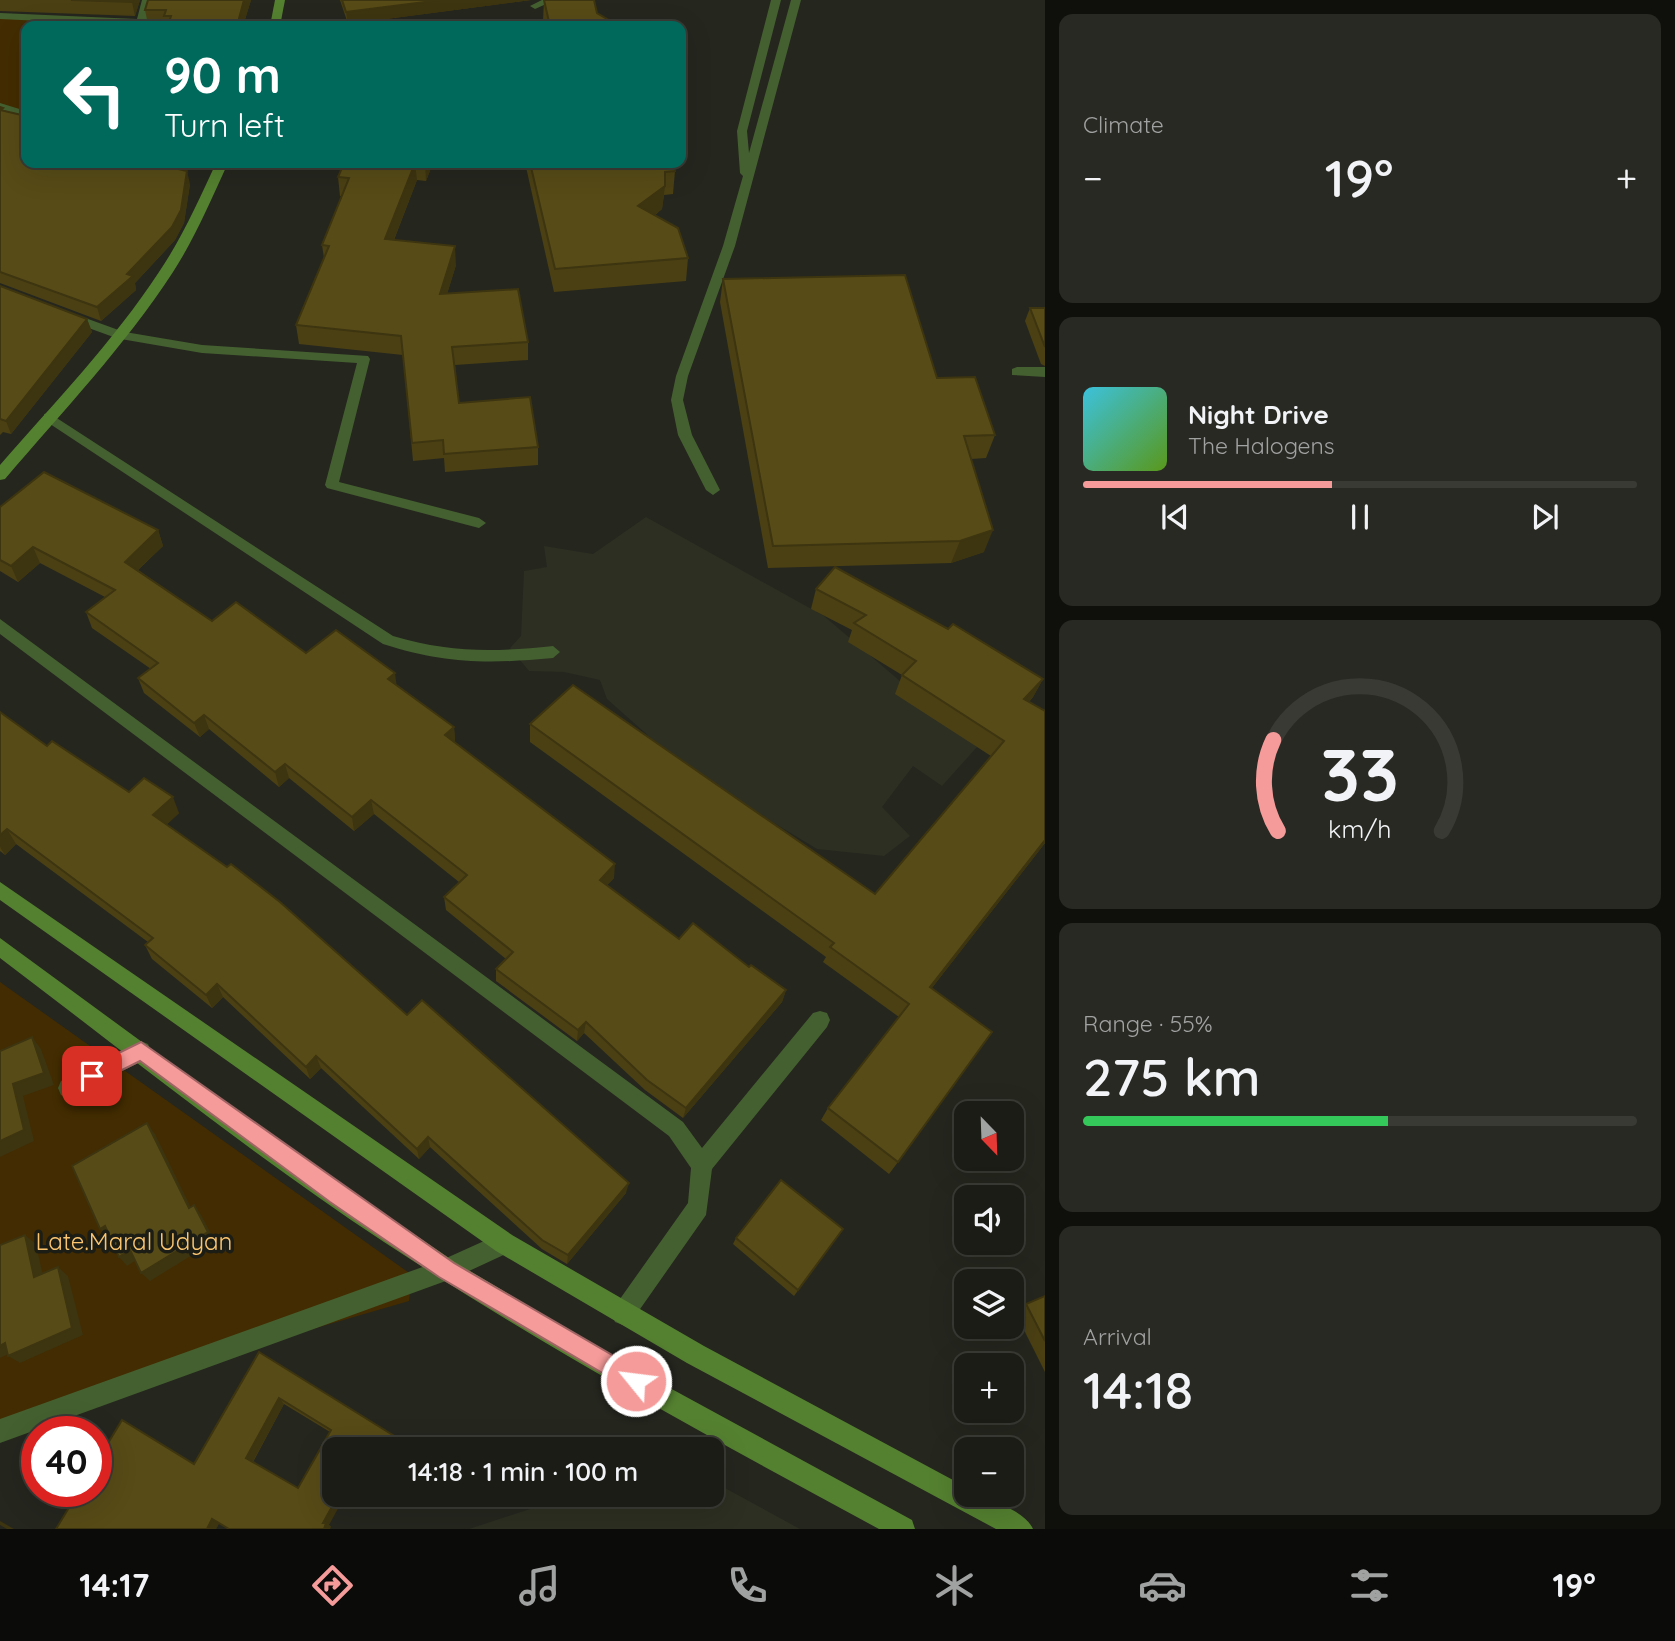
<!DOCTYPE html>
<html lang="en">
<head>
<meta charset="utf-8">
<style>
	body { margin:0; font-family:Quicksand,sans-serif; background:#292923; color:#f1f3f6; height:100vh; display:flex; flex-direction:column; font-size:26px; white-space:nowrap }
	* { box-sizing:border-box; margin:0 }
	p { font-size:23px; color:#a0a1a1 }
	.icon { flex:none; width:38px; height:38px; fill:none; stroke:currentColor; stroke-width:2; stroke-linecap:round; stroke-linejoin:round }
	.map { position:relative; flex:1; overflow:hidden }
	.drawer { display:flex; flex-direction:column; gap:14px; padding:14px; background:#0f0f0c; width:630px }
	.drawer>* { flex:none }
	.hud { position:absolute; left:21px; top:21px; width:665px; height:147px; border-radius:14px; box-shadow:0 7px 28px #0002,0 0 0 2px #3a3a35; background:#00695c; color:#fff; overflow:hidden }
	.needle { width:46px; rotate:157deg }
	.tools { position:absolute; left:954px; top:1101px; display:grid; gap:14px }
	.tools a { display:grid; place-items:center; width:70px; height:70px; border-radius:14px; background:#1c1c16; box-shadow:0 7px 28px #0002,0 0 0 2px #3a3a35; font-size:35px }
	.speed { position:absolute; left:21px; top:1416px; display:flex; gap:14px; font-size:35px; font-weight:700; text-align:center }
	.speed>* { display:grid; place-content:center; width:91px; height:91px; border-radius:50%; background:#1c1c16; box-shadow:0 7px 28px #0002,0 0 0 2px #3a3a35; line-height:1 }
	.speed .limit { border:10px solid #d22; background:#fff; color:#111 }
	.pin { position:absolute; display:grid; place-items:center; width:60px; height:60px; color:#fff; margin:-30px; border-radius:14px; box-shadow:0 4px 10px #0006 }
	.me { position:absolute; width:77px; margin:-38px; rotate:299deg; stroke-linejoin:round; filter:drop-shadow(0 0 5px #0008) }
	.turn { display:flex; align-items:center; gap:24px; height:147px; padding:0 28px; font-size:32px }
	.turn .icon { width:91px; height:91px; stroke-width:2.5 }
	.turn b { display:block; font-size:49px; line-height:60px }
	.big { font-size:52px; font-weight:600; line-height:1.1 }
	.drawer .card { flex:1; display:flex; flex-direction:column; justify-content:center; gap:10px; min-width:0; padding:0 24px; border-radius:14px; background:#292923 }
	.drawer .dial { align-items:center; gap:0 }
	.dial svg { height:182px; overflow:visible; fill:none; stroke:#3a3a35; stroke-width:7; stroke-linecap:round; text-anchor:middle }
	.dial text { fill:#f1f3f6; stroke:none }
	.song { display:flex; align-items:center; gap:21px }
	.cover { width:84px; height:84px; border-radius:10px; background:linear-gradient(135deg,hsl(190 70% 55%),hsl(90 70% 35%)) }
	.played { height:7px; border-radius:4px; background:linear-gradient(90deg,#f59b9a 45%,#3a3a35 45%) }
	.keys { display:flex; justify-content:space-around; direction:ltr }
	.heat { display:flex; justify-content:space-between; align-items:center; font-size:38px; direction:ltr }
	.charge { height:10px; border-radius:5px; background:linear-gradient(90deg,#34c759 55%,#3a3a35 0) }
	.trip { position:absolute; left:322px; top:1437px; width:402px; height:70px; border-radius:14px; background:#1c1c16; box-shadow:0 7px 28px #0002,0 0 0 2px #3a3a35; font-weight:600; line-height:70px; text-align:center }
	.menu { display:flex; height:112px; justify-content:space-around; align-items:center; background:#0b0b09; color:#a0a1a1 }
	.menu .icon { width:49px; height:49px }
	.menu .active { color:#f59b9a }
	.menu b { font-size:32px; color:#f1f3f6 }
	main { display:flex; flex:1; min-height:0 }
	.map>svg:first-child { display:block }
</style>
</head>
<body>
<main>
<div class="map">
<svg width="1045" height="1529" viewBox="0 0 1045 1529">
	<rect width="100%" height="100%" fill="#25261e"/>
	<!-- built -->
	<g fill="#2d2f22">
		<path d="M646,517L824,616L977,747L942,786L913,766L882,807L910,836L884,856L817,849L751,809L652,739L607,699L600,680L564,672L529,671L510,648L521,636L524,571L547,567L544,546L593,554Z"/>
		<path d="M712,1481L800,1529H469L573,1495L712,1494Z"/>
	</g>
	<!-- green -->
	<g fill="#432c01">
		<path d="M0,17L139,22L140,26H26V112L0,105Z"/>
		<path d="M0,982L412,1275L409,1301L0,1420Z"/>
	</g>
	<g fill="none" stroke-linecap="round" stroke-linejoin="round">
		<!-- lane -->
		<g fill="#446030" fill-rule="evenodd">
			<path d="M142,0H152L145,26L0,19V13L137,19Z"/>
			<path d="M542,0H555L535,9L530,6Z"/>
			<path d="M771,0H781L747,131L749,153L791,0H801L735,246L688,376L683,400L692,435L720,490L713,495L706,490L678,435L671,400L676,376L723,246L743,176L740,173L737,131Z"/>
			<path d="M0,103L26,111V117L0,109Z"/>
			<path d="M119,331L202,345L368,356L370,359L339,482L479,518L486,523L479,528L327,488L325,485L357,363L202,353L115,338V332Z"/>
			<path d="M49,413L393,636C450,653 495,652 553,646L560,652L553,658C487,664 446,664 383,644L44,420V414Z"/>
		</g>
		<!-- street -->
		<g fill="#446030" fill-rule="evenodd">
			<path d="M66,311L124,332L126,335L119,339L61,318L59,315Z"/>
			<path d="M1017,367H1045V377L1012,375V369Z"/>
			<path d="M0,619L683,1122L702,1148L813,1013L820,1011L827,1013L830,1020L827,1027L712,1169L706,1215L631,1322L623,1325L615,1322L612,1314L615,1306L688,1203L691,1168L669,1136L0,634Z"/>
			<path d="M141,1041L148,1044L151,1051L148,1058L75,1095L68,1098L61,1095L58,1088L61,1081Z"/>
			<path d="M504,1232L512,1235L515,1243L512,1251L454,1278L0,1443V1419L442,1260Z"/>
		</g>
		<!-- secondary -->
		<g fill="#548130" fill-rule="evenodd">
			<path d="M275,0H285L280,26H270Z"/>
			<path d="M216,163H228C211,200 195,238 173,272C124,347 63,411 5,479L0,480V465C55,402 113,342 159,272C182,238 199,200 216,163Z"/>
			<path d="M0,882L512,1235L704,1346L966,1487V1494C984,1494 1026,1512 1033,1529H996L687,1363L496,1251L0,900Z"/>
			<path d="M0,938L284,1146L455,1262L624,1363L912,1520L915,1529H879C711,1438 543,1347 384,1242C251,1154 127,1054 0,958Z"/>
		</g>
	</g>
	<!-- wall -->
	<g fill="#4b4014" fill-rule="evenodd">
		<path d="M0,0H140L135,16L0,11Z"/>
		<path d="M148,0H251L243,26H166V24H148L145,10Z"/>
		<path d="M340,0H531L348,24Z"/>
		<path d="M544,0L597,13L619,26H545L543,21Z"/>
		<path d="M0,107L4,110L26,163L190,184L184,223L175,240L135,283L136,290L101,321L0,283Z"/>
		<path d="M344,163H433L426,181L417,180L394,240L456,265L447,294L528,342V360L455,365L459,403L538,447V465L445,472L444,458L413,461L403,355L299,344L296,325L324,258L322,245L342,196H340L338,177Z"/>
		<path d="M526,163H673L675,171L673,194L664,195L662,209L655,215L688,258L686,281L554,292L526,167Z"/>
		<path d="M723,279L937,378L995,435L986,458L971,459L984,552L951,563L768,568L720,302Z"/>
		<path d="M0,286L87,319L92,332L11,434L3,432L0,435Z"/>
		<path d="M1030,308H1045V366L1041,364L1025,321Z"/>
		<path d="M0,507L158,530L163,546L138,570L212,621L396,684L454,727L455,742L614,878L607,885L679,939L749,967L786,990L782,1002L683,1118L645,1090L584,1033L577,1041L496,981V969L506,959L446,910L444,897L459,882L374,814L354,831L289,778L279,787L209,729L200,737L144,693L138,678L151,669L92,628L86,612L105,597L40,563L18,582L0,571Z"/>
		<path d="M816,589L948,629L1043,679L1033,697L1029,702L1045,711V843L931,989L898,1162L889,1174L821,1120L828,1108L899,1017L823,962L826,957L530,742V724L875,894L991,756L895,694L902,675L848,642L852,630L811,609Z"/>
		<path d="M0,712L47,746L129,792L179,813L166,825L407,1015L626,1193L567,1264L542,1249L430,1147L419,1159L321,1068L310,1079L223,997L212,1008L152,959L145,945L148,942L16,844L5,855L0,851Z"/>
		<path d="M843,1229L794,1296L733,1244L736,1238Z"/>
		<path d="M1045,1296V1372L1015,1312L1026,1304Z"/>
		<path d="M259,1352L412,1447L413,1449H334L329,1525L331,1527L219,1523L216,1529ZM284,1404L330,1432L298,1488L253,1462Z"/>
	</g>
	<!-- shaded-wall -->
	<g fill="#3d3410">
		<path d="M133,0H140L135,16L132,2Z"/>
		<path d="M244,0H251L243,26H237Z"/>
		<path d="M441,0H531L348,24L346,12Z"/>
		<path d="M415,163L417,180L387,257L385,239Z"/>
		<path d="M425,163H433L426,181Z"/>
		<path d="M187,171L190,184L184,223L175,240L135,283L136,290L101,321L97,307Z"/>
		<path d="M665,186L662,209L636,230L638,206Z"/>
		<path d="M455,246L456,265L441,313L440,294Z"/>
		<path d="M87,319L92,332L11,434L6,421Z"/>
		<path d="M158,530L163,546L130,577L125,562Z"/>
		<path d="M993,530L984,552L951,563L960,541Z"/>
		<path d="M33,547L40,563L18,582L11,566Z"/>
		<path d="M395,673L397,688L388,679Z"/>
		<path d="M1043,679L1033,697L1015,717L1024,699Z"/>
		<path d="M204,715L209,729L200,737L194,723Z"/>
		<path d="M454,727L455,742L447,749L445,735Z"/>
		<path d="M285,764L289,778L279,787L275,772Z"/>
		<path d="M173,797L179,813L160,831L153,815Z"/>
		<path d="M371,800L374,814L354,831L352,817Z"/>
		<path d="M7,829L16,844L5,855L0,847V835Z"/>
		<path d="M1045,840V843L921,1002L930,987Z"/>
		<path d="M615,864L614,878L599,893L600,880Z"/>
		<path d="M217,984L223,997L212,1008L206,995Z"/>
		<path d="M786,990L782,1002L683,1118L686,1108Z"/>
		<path d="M586,1022L584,1033L577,1041L578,1030Z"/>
		<path d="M32,1037L41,1049L54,1085L23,1096L34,1141L0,1157V1141L13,1084Z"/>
		<path d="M316,1056L321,1068L310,1079L306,1067Z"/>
		<path d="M147,1123L155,1134L196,1218L189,1208Z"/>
		<path d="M428,1137L430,1147L419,1159L417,1149Z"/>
		<path d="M629,1183L626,1193L567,1264L568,1255Z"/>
		<path d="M194,1205L201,1215L215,1241L150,1281L141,1273Z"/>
		<path d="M105,1226L110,1238L100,1229Z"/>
		<path d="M25,1235L36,1244L45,1285L34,1277Z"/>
		<path d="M130,1250L138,1259L127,1266L119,1257Z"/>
		<path d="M58,1267L68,1276L83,1335L20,1363L8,1356Z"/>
		<path d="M5,1343L17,1350L0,1358V1346Z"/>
		<path d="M279,1398L284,1404L252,1463L246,1458Z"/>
		<path d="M339,1494H346L329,1525L331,1527L330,1529H324L323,1523Z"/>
		<path d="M212,1519L220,1522L216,1529H207Z"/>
		<path d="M0,1521L14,1529H7L0,1525Z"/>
	</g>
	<!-- building -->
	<g fill="#574b17" stroke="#3d3410" stroke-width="2" fill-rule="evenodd">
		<path d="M71,0H133L132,2Z"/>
		<path d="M148,0H244L237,26H168L171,16H164L166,10H145Z"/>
		<path d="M342,0H441L346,12Z"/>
		<path d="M544,0H594L597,13L619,26H550Z"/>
		<path d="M0,107L3,108L0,110L26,116V163H152L187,171L181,210L172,227L127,274L133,276L97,307L0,272Z"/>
		<path d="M344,163H415L385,239L455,246L440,294L518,289L528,342L452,347L459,403L530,397L538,447L444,454L443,440L412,443L401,336L296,325L329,246L322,245L349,178L338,177Z"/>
		<path d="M530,163H673L675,171L665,172V186L638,206L678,228L688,258L555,269Z"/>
		<path d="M905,275L937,378L975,377L995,435L964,436L993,530L960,541L773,546L723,279Z"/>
		<path d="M0,286L87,319L6,421L0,419Z"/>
		<path d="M1030,308H1045V347Z"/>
		<path d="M44,472L158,530L125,562L212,621L236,602L306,653L336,630L395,673L388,679L454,727L445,735L615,864L600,880L679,939L693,923L749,967L751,965L786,990L686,1108L647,1080L586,1022L578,1030L496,969L513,952L444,897L467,875L371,800L352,817L285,764L275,772L204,715L194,723L138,678L158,663L86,612L115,590L33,547L11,566L0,560V507Z"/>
		<path d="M835,567L948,629L953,624L1043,679L1024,699L1045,711V840L930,987L992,1032L898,1162L828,1108L909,1004L830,947L834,943L530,724L573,685L875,894L1004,741L902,675L916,661L854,623L866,615L816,589Z"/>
		<path d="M0,712L47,746L52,741L129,792L144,778L173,797L153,815L227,867L231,864L280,902L407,1015L422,1000L629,1183L568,1255L542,1240L428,1137L417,1149L316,1056L306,1067L217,984L206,995L145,945L153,938L7,829L0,835Z"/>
		<path d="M32,1037L44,1073L13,1084L24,1130L0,1141V1051Z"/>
		<path d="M147,1123L189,1208L194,1205L208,1232L141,1273L130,1250L119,1257L105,1226L100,1229L72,1166Z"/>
		<path d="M781,1180L843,1229L798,1290L736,1238Z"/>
		<path d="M25,1235L34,1277L58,1267L72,1328L8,1356L5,1343L0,1346V1245Z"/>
		<path d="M1045,1296V1341L1026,1304Z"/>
		<path d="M259,1352L412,1447L410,1449H334V1494H339L323,1523H326L324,1529H229L212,1519L207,1529H56L79,1491H96V1463L122,1420L194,1464ZM279,1398L331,1430L298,1488L246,1458Z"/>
	</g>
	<!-- route -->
	<path fill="#f59b9a" stroke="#9f6564" stroke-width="2" d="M141,1042L454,1263L643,1373L646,1381L643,1388L636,1391L628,1388L439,1277L330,1202L140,1061L92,1085L86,1082L83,1076L86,1069Z"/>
	<g text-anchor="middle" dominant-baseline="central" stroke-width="7" stroke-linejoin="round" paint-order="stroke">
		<!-- near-park labels -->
		<g font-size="24" fill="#fbc570" stroke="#1c1d15">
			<text x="134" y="1241">Late.Maral Udyan</text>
		</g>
	</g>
</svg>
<div class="tools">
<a><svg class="needle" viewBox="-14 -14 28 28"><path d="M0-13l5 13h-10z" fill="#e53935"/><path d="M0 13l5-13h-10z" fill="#a0a1a1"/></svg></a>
<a><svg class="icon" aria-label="sound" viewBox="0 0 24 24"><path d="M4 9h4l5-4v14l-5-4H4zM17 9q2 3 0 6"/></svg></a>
<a><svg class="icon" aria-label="layers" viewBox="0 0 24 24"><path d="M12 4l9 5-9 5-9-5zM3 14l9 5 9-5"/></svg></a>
<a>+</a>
<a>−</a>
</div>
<div class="speed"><div class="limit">40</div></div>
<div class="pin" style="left:92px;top:1076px;background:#d93025"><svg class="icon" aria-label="arrive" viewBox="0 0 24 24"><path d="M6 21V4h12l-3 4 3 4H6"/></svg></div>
<svg class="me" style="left:636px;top:1381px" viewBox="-20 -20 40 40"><circle r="17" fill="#f59b9a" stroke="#fff" stroke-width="3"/><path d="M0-11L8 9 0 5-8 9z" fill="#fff"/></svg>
<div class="trip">14:18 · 1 min · 100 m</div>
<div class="hud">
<div class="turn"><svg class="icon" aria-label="left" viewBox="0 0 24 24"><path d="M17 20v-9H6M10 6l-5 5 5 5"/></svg><div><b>90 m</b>Turn left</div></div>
</div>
</div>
<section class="drawer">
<div class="card"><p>Climate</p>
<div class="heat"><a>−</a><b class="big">19°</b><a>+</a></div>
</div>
<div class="card">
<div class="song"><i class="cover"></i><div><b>Night Drive</b><p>The Halogens</p></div></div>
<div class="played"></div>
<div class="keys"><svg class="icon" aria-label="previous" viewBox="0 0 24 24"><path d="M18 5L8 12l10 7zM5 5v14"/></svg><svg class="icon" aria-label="pause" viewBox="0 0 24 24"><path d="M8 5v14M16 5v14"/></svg><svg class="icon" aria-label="next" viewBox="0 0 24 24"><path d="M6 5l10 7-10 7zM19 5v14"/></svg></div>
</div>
<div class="card dial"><svg viewBox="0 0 100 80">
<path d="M14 69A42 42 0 1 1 86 69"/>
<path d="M14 69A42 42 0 0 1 12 29" stroke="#f59b9a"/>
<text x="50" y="56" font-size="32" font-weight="700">33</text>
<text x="50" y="72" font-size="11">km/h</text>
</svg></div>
<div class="card"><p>Range · 55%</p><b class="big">275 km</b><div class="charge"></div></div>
<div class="card"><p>Arrival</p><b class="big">14:18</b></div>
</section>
</main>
<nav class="menu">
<b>14:17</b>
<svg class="icon active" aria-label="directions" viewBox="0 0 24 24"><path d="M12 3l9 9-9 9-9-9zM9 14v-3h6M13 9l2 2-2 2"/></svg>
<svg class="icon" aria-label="music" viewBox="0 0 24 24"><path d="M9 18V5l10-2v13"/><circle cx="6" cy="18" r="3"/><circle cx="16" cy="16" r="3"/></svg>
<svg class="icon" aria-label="phone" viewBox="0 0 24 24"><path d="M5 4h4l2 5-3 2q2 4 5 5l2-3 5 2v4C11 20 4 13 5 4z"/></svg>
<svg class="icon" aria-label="climate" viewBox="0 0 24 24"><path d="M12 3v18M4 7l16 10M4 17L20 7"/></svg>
<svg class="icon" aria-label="car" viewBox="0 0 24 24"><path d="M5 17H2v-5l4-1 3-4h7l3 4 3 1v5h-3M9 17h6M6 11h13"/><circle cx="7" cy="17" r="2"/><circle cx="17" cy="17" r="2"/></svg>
<svg class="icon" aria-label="filters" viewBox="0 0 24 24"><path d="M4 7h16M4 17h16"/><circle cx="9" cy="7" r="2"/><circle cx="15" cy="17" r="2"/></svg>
<b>19°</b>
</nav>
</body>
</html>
